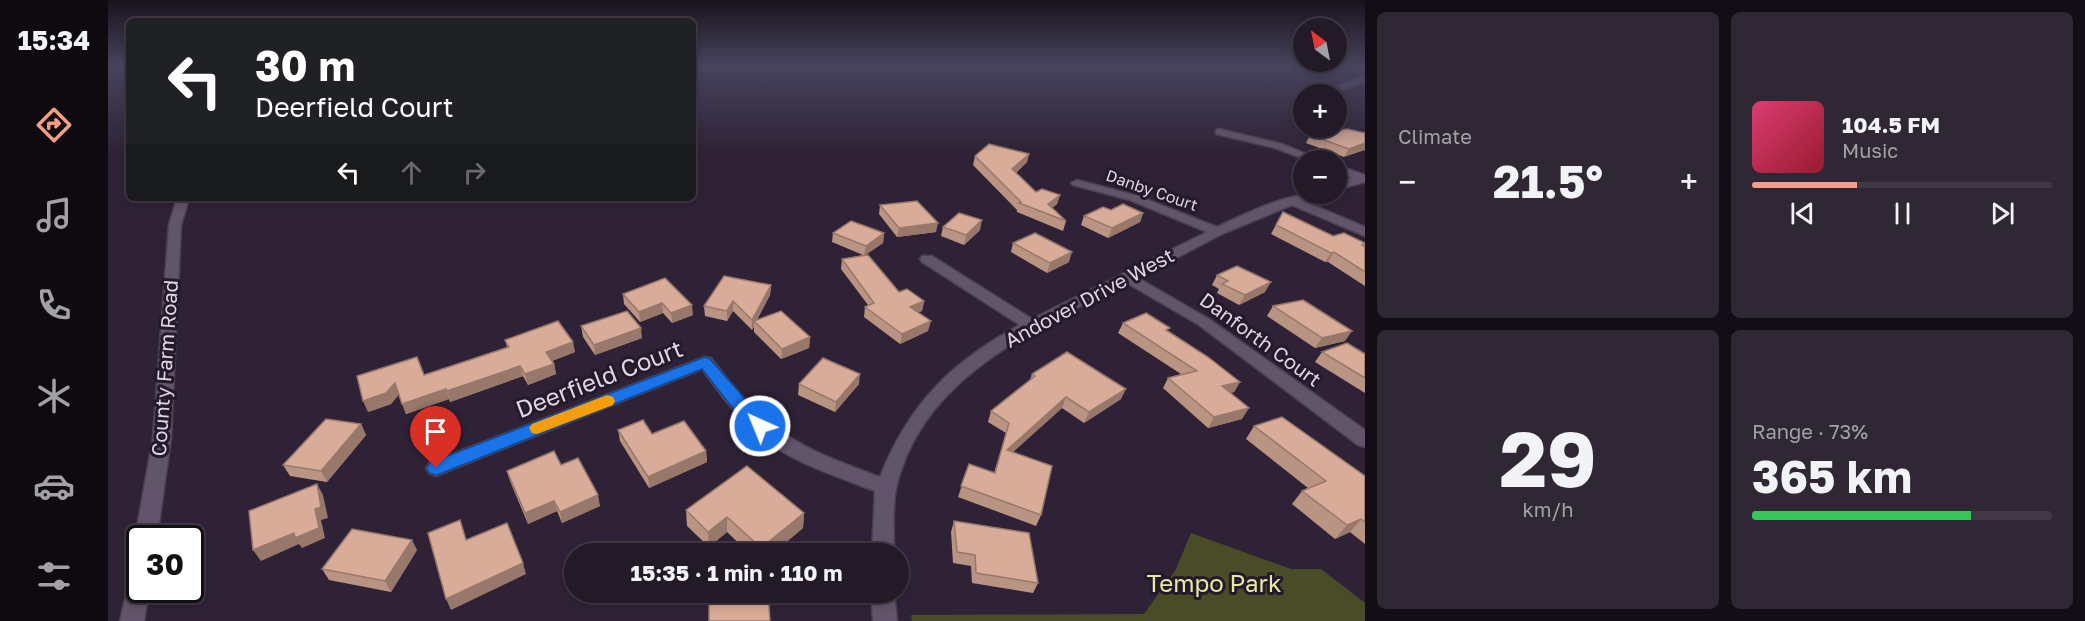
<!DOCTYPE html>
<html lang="en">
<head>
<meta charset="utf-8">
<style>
	body { margin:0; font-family:"Golos Text",sans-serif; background:#2f2734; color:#f1f3f6; height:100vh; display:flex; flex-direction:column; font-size:22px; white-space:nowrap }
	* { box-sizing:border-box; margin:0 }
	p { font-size:20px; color:#a3a1a8 }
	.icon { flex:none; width:33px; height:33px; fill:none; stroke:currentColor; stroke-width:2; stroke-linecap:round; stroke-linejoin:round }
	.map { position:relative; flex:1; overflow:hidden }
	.side { display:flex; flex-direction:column; gap:12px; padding:12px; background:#130e16; width:720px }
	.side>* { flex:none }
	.hud { position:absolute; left:18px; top:18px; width:570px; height:183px; border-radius:9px; box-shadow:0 3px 9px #0003,0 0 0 2px #403845; background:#202124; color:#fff; overflow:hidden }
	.needle { width:39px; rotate:328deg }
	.controls { position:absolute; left:1185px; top:18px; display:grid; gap:12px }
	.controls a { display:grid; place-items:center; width:54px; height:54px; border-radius:50%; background:#231a28; box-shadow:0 3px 9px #0003,0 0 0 2px #403845; font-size:30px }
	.speed { position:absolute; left:18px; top:525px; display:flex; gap:12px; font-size:30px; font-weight:700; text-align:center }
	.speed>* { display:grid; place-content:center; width:78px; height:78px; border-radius:50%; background:#231a28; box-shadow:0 3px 9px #0003,0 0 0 2px #403845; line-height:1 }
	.speed .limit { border:3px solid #111; border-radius:9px; background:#fff; color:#111 }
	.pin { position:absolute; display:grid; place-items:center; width:51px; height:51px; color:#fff; margin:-62px -26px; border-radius:50% 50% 50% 0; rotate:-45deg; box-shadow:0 0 6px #0007 }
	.pin .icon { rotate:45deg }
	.me { position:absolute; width:66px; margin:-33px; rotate:316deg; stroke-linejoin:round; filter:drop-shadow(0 0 4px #0008) }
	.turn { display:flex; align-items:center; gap:21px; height:126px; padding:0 30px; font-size:27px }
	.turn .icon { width:78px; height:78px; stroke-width:2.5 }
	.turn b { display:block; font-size:42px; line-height:51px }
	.lanes { display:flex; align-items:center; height:57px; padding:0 30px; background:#0003; justify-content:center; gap:30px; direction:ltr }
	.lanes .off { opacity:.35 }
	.big { font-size:45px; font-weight:700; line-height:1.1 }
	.side .card { flex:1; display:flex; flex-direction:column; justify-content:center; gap:9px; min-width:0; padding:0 21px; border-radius:9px; background:#2f2734 }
	.side .dial { align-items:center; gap:0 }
	.dial b { font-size:78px; line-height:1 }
	.song { display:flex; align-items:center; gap:18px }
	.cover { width:72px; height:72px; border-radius:9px; background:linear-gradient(135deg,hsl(340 70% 55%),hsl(350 70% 35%)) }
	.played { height:6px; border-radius:3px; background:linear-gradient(90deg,#f49e89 35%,#403845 35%) }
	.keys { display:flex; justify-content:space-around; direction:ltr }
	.heat { display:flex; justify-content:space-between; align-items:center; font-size:33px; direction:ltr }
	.charge { height:9px; border-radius:4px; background:linear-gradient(90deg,#34c759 73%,#403845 0) }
	.side .tiles { flex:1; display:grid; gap:12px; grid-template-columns:repeat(2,1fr) }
	.trip { position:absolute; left:456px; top:543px; width:345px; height:60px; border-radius:30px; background:#231a28; box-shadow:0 3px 9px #0003,0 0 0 2px #403845; font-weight:700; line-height:60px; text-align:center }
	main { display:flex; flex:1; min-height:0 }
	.tab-bar { display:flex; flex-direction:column; width:108px; justify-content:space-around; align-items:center; background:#0e0a10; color:#a3a1a8 }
	.tab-bar .icon { width:42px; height:42px }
	.tab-bar .selected { color:#f49e89 }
	.tab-bar b { font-size:27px; color:#f1f3f6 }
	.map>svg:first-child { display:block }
</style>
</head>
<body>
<main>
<nav class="tab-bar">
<b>15:34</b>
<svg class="icon selected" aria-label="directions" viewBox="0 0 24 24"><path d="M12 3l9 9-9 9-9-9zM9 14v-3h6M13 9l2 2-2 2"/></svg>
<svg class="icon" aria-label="music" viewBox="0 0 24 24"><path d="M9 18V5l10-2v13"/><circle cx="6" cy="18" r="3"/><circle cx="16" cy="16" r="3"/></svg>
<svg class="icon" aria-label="phone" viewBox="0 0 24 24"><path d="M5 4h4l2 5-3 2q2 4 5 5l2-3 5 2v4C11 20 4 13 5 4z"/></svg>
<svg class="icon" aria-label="climate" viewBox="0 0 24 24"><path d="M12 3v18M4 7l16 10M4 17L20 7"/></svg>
<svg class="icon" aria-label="car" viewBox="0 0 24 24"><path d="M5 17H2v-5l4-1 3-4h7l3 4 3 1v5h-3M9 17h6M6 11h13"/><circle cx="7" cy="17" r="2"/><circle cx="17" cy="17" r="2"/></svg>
<svg class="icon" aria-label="filters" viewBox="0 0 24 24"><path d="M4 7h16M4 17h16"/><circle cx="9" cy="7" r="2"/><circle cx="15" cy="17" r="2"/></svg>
</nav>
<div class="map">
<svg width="1257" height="621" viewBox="0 0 1257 621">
	<rect width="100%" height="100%" fill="#2f2236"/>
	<!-- green -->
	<path fill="#4a4b27" d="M1083,533L1183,569H1213L1257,603V621H804L803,615L1036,614L1068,569Z"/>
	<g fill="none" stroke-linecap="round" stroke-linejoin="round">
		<defs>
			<g id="street">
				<path d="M1257,76V82L1235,89L1231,86Z"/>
				<path d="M1111,129L1174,144L1213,160H1199L1167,148L1108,134V130Z"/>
				<path d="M1228,165L1257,175V182L1228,190V183L1244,178L1228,172Z"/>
				<path d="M969,180L1030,196L1109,227C1141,212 1176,194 1210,194L1209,196L1195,201L1257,227V236L1184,205L1114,234L1030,278L1101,319L1257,430V447L1250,445L1091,325L1019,283C927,329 812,378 788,489C784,510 786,532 786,554H764L767,491C725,475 679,461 644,430C625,412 609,390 594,369L335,473L328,476L321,473L318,468L321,463L597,357L603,358C620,380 636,402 657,420C691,448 732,462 772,477C801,404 843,362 912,325L814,262L812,259L814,256H824L924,319L1099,232L1022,200L965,185L963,183Z"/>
				<path d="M763,592H786L789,621H765Z"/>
			</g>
			<g id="secondary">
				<path d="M69,198H81L73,225L63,438L49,538H32V545L27,538L45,438L61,225Z"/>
				<path d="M32,566V590H41L36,621H12L24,569Z"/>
			</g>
		</defs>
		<!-- street casing -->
		<use href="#street" stroke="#4b4051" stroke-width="3"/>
		<!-- secondary casing -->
		<use href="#secondary" stroke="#4b4051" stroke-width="3"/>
		<!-- street -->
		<use href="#street" fill="#62546a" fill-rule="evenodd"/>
		<!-- secondary -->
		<use href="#secondary" fill="#62546a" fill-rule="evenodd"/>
	</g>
	<!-- wall -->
	<g fill="#ba9483">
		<path d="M1257,133L1236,157L1198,143L1202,135Z"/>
		<path d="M921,154L919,162L908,173L928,192L952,195L949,204L944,208L958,221L955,231L909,212V210L865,165L867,156Z"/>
		<path d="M772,205L828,232L789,237L771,214Z"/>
		<path d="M1003,210L1035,213L1032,222L1000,238L973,225L976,216Z"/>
		<path d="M1175,212L1225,236L1257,243V286L1220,262H1217L1163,234Z"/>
		<path d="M835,227L872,230L856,245L833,236Z"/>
		<path d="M725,233H776L775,243L757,255L791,292L816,301L814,311L810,312L820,331L792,344L756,317L757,307L760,305L733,269L734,259L755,255L724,242Z"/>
		<path d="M905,243L961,262L939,273L903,252Z"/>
		<path d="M1109,275L1157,292L1131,305L1109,293L1111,289L1104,285Z"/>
		<path d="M557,278L585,315L564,323L555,313L532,322L516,304L515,294Z"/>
		<path d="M663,285L662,295L649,320L702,337L701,348L673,359L646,332V327L644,330L625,311L619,321L597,316L596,306Z"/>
		<path d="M1165,306L1237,341L1207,348L1159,316Z"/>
		<path d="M1015,323L1060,332L1132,382L1126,392L1122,393L1134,419L1100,428L1055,388L1060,378L1073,374L1010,333Z"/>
		<path d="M473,326L534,338L487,355L475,337Z"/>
		<path d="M397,340L467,352L444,361L446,364L448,374L420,385L415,376L342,402L341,399L298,414L291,394L283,404L260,412L316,375L399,347Z"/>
		<path d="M1214,352L1257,354V393L1207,362Z"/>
		<path d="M924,374L1013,399L976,423L954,408L905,452L933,515L928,526L850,497L861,464L886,473L898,433L880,422L883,411L922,380Z"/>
		<path d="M691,384H751L727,412L690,395Z"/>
		<path d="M253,424L258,435L219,482L182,476L175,465Z"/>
		<path d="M1146,426L1257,476V544L1242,532L1227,539L1184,504L1194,491L1200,488L1138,439Z"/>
		<path d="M510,430L544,434L598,451L599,462L541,488L512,441Z"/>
		<path d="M453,465L492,506L454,523L449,511L420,524L402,481L399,471Z"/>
		<path d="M578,510L696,513L695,528L664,554H642L619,532L601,547L579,526Z"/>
		<path d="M846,521L930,583L925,593L864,583L863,566L845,563L843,532Z"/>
		<path d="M309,550L283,592L221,580L214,569Z"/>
	</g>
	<!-- shaded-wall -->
	<g fill="#97786a">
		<path d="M1257,143V150L1236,157L1241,149Z"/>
		<path d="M921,154L919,162L902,178L904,169Z"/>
		<path d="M952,195L949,204L937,213L940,204Z"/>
		<path d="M1035,213L1032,222L1000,238L1004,228Z"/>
		<path d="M874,220L872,230L856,245L858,235Z"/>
		<path d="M830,223L828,232L789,237L791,228Z"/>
		<path d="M776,233L775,243L756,256L758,246Z"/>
		<path d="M964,252L961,262L939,273L942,263Z"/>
		<path d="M1226,252L1220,262H1217L1223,253Z"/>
		<path d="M1163,282L1157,292L1131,305L1137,295Z"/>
		<path d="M663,285L662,295L647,323L646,321V327L644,330V320Z"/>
		<path d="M625,301V311L619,321V311Z"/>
		<path d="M816,301L814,311L800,317L802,307Z"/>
		<path d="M554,303L555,313L532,322L531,312Z"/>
		<path d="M584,305L585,315L564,323L563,313Z"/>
		<path d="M823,321L820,331L792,344L794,334Z"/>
		<path d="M533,328L534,338L487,355L486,345Z"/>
		<path d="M1244,331L1237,341L1207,348L1214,338Z"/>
		<path d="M702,337L701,348L673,359L674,349Z"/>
		<path d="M465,342L467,352L441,362L438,352Z"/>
		<path d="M446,364L448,374L420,385L417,374Z"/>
		<path d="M412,366L415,376L342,402L339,391Z"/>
		<path d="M752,374L751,384L727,412L728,402Z"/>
		<path d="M1132,382L1126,392L1108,397L1114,386Z"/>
		<path d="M287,383L292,393L283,404L260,412L255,401Z"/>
		<path d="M338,389L341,399L298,414L294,404Z"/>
		<path d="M1018,389L1013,399L976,423L981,412Z"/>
		<path d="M958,397L954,408L895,461L899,450Z"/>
		<path d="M1141,408L1134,419L1100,428L1106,417Z"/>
		<path d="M253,424L258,435L219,482L213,471Z"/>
		<path d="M598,451L599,462L541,488L540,477Z"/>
		<path d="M209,484L215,495L220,518L213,520L217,538L194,548L191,544L153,561L145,550Z"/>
		<path d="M490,495L492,506L454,523L452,512Z"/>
		<path d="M446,501L449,511L420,524L417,513Z"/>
		<path d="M696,513L695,528L664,554H653V548Z"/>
		<path d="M619,517V532L601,547L600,532Z"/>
		<path d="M1253,519L1242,532L1227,539L1239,525Z"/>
		<path d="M304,540L309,550L283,592L277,581Z"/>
		<path d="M415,563L418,574L343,610L338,599Z"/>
	</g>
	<!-- building -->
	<g fill="#d8ac98" stroke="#97786a" stroke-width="1.5">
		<path d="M1239,129L1257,133V143L1241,149L1202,135Z"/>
		<path d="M881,144L921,154L904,169L928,192L934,189L952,195L940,204L958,221L911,203L913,202L867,156Z"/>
		<path d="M809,201L830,223L791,228L772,205Z"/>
		<path d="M1015,204L1035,213L1004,228L976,216L995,207L1003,210Z"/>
		<path d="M1175,212L1225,236L1236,233L1257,243L1254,245L1257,247V272L1226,252L1223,253L1168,225Z"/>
		<path d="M851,213L874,220L858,235L835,227Z"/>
		<path d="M743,221L776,233L758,246L725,233Z"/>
		<path d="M927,233L964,252L942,263L905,243Z"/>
		<path d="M760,255L791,292L799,289L816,301L802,307L823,321L794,334L757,307L766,303L734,259Z"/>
		<path d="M1129,266L1163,282L1137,295L1114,284L1120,281L1109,275Z"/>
		<path d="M616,276L663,285L644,320L625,301L619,311L596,306Z"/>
		<path d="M557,278L584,305L563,313L554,303L531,312L515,294Z"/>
		<path d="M1195,300L1244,331L1214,338L1165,306Z"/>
		<path d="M519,311L533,328L486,345L473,326Z"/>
		<path d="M673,311L702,337L674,349L646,321Z"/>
		<path d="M1038,313L1062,328L1058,330L1100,357L1132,382L1114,386L1141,408L1106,417L1060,378L1089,371L1015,323Z"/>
		<path d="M450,321L465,342L438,352L446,364L417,374L412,366L339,391L338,389L294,404L287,383L278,393L255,401L249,376L309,357L316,375L401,347L397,340Z"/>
		<path d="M1239,343L1257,354V378L1214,352Z"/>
		<path d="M959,352L1018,389L981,412L958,397L899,450L944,466L933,515L853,486L861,464L887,473L901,423L883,411L927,376L924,374Z"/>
		<path d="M715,358L752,374L728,402L691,384Z"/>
		<path d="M1174,417L1257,476V522L1253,519L1239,525L1194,491L1218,481L1146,426Z"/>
		<path d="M218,419L253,424L213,471L175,465Z"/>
		<path d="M535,420L544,434L576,421L598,451L540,477L510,430Z"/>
		<path d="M446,451L453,465L470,458L490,495L452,512L446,501L417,513L399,471Z"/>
		<path d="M639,466L696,513L653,548L619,517L600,532L578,510Z"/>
		<path d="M209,484L213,507L207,509L211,528L187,538L186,533L145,550L141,511Z"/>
		<path d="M352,520L358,540L399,523L415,563L338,599L320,533Z"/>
		<path d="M846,521L921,533L930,583L868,573L867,555L849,552Z"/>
		<path d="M244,529L304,540L277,581L214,569Z"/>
		<path d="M601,592H660L662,621H601Z"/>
	</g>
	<!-- sky -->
	<linearGradient id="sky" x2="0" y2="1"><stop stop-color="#1a131e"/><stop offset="0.43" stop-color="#47445d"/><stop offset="1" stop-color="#47445d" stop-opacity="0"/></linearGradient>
	<rect width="1257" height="153" fill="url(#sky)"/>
	<!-- route -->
	<path fill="#1a73e8" stroke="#114b97" stroke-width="1.5" d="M597,357L602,359L661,426L658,430H646L631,416L594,369L334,473L328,475L321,473L319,468L321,463Z"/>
	<!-- slow -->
	<path fill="#f59e0b" d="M499,395L505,397L507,401L505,405L429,434L424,433L421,428L424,424Z"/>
	<g text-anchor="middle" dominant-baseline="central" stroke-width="6" stroke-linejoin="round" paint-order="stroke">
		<!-- far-street labels -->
		<g font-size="16" fill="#dfd7e4" stroke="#25192c">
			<text transform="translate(1044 190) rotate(19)">Danby Court</text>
		</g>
		<!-- street labels -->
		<g font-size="20" fill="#dfd7e4" stroke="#25192c">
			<text transform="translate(981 297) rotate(-28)">Andover Drive West</text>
			<text transform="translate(1153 339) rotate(36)">Danforth Court</text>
			<text transform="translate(56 368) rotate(-86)">County Farm Road</text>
		</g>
		<!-- near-street labels -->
		<g font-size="24" fill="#dfd7e4" stroke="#25192c">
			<text transform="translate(491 378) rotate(-21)">Deerfield Court</text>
		</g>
		<!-- near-park labels -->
		<g font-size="24" fill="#e6e8a3" stroke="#25192c">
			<text x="1106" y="582">Tempo Park</text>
		</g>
	</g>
</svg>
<div class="controls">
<a><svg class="needle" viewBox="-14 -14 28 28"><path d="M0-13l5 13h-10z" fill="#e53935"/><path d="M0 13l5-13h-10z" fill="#a3a1a8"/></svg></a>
<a>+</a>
<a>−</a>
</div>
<div class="speed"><div class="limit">30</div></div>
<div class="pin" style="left:328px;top:468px;background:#d93025"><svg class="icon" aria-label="arrive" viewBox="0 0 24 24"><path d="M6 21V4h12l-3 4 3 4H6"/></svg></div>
<svg class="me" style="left:652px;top:426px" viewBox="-20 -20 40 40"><circle r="17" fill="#1a73e8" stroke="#fff" stroke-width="3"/><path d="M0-11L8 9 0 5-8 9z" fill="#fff"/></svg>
<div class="trip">15:35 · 1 min · 110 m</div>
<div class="hud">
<div class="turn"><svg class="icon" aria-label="left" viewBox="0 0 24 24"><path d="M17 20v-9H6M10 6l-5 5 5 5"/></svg><div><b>30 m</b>Deerfield Court</div></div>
<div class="lanes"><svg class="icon" aria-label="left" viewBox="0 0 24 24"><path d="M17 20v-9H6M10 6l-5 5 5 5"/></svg><svg class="icon off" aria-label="ahead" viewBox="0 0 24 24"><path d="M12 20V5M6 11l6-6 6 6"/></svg><svg class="icon off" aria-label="right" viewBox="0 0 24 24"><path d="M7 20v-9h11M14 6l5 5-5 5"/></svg></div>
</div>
</div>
<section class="side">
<div class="tiles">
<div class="card"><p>Climate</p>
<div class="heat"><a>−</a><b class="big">21.5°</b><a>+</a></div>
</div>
<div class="card">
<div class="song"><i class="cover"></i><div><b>104.5 FM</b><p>Music</p></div></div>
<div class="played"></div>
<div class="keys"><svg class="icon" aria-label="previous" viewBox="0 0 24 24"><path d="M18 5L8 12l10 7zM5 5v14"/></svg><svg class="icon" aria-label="pause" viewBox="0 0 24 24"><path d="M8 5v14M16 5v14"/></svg><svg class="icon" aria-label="next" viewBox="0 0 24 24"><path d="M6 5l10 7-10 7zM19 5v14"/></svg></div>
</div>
<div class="card dial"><b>29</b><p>km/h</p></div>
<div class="card"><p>Range · 73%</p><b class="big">365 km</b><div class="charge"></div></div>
</div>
</section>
</main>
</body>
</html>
